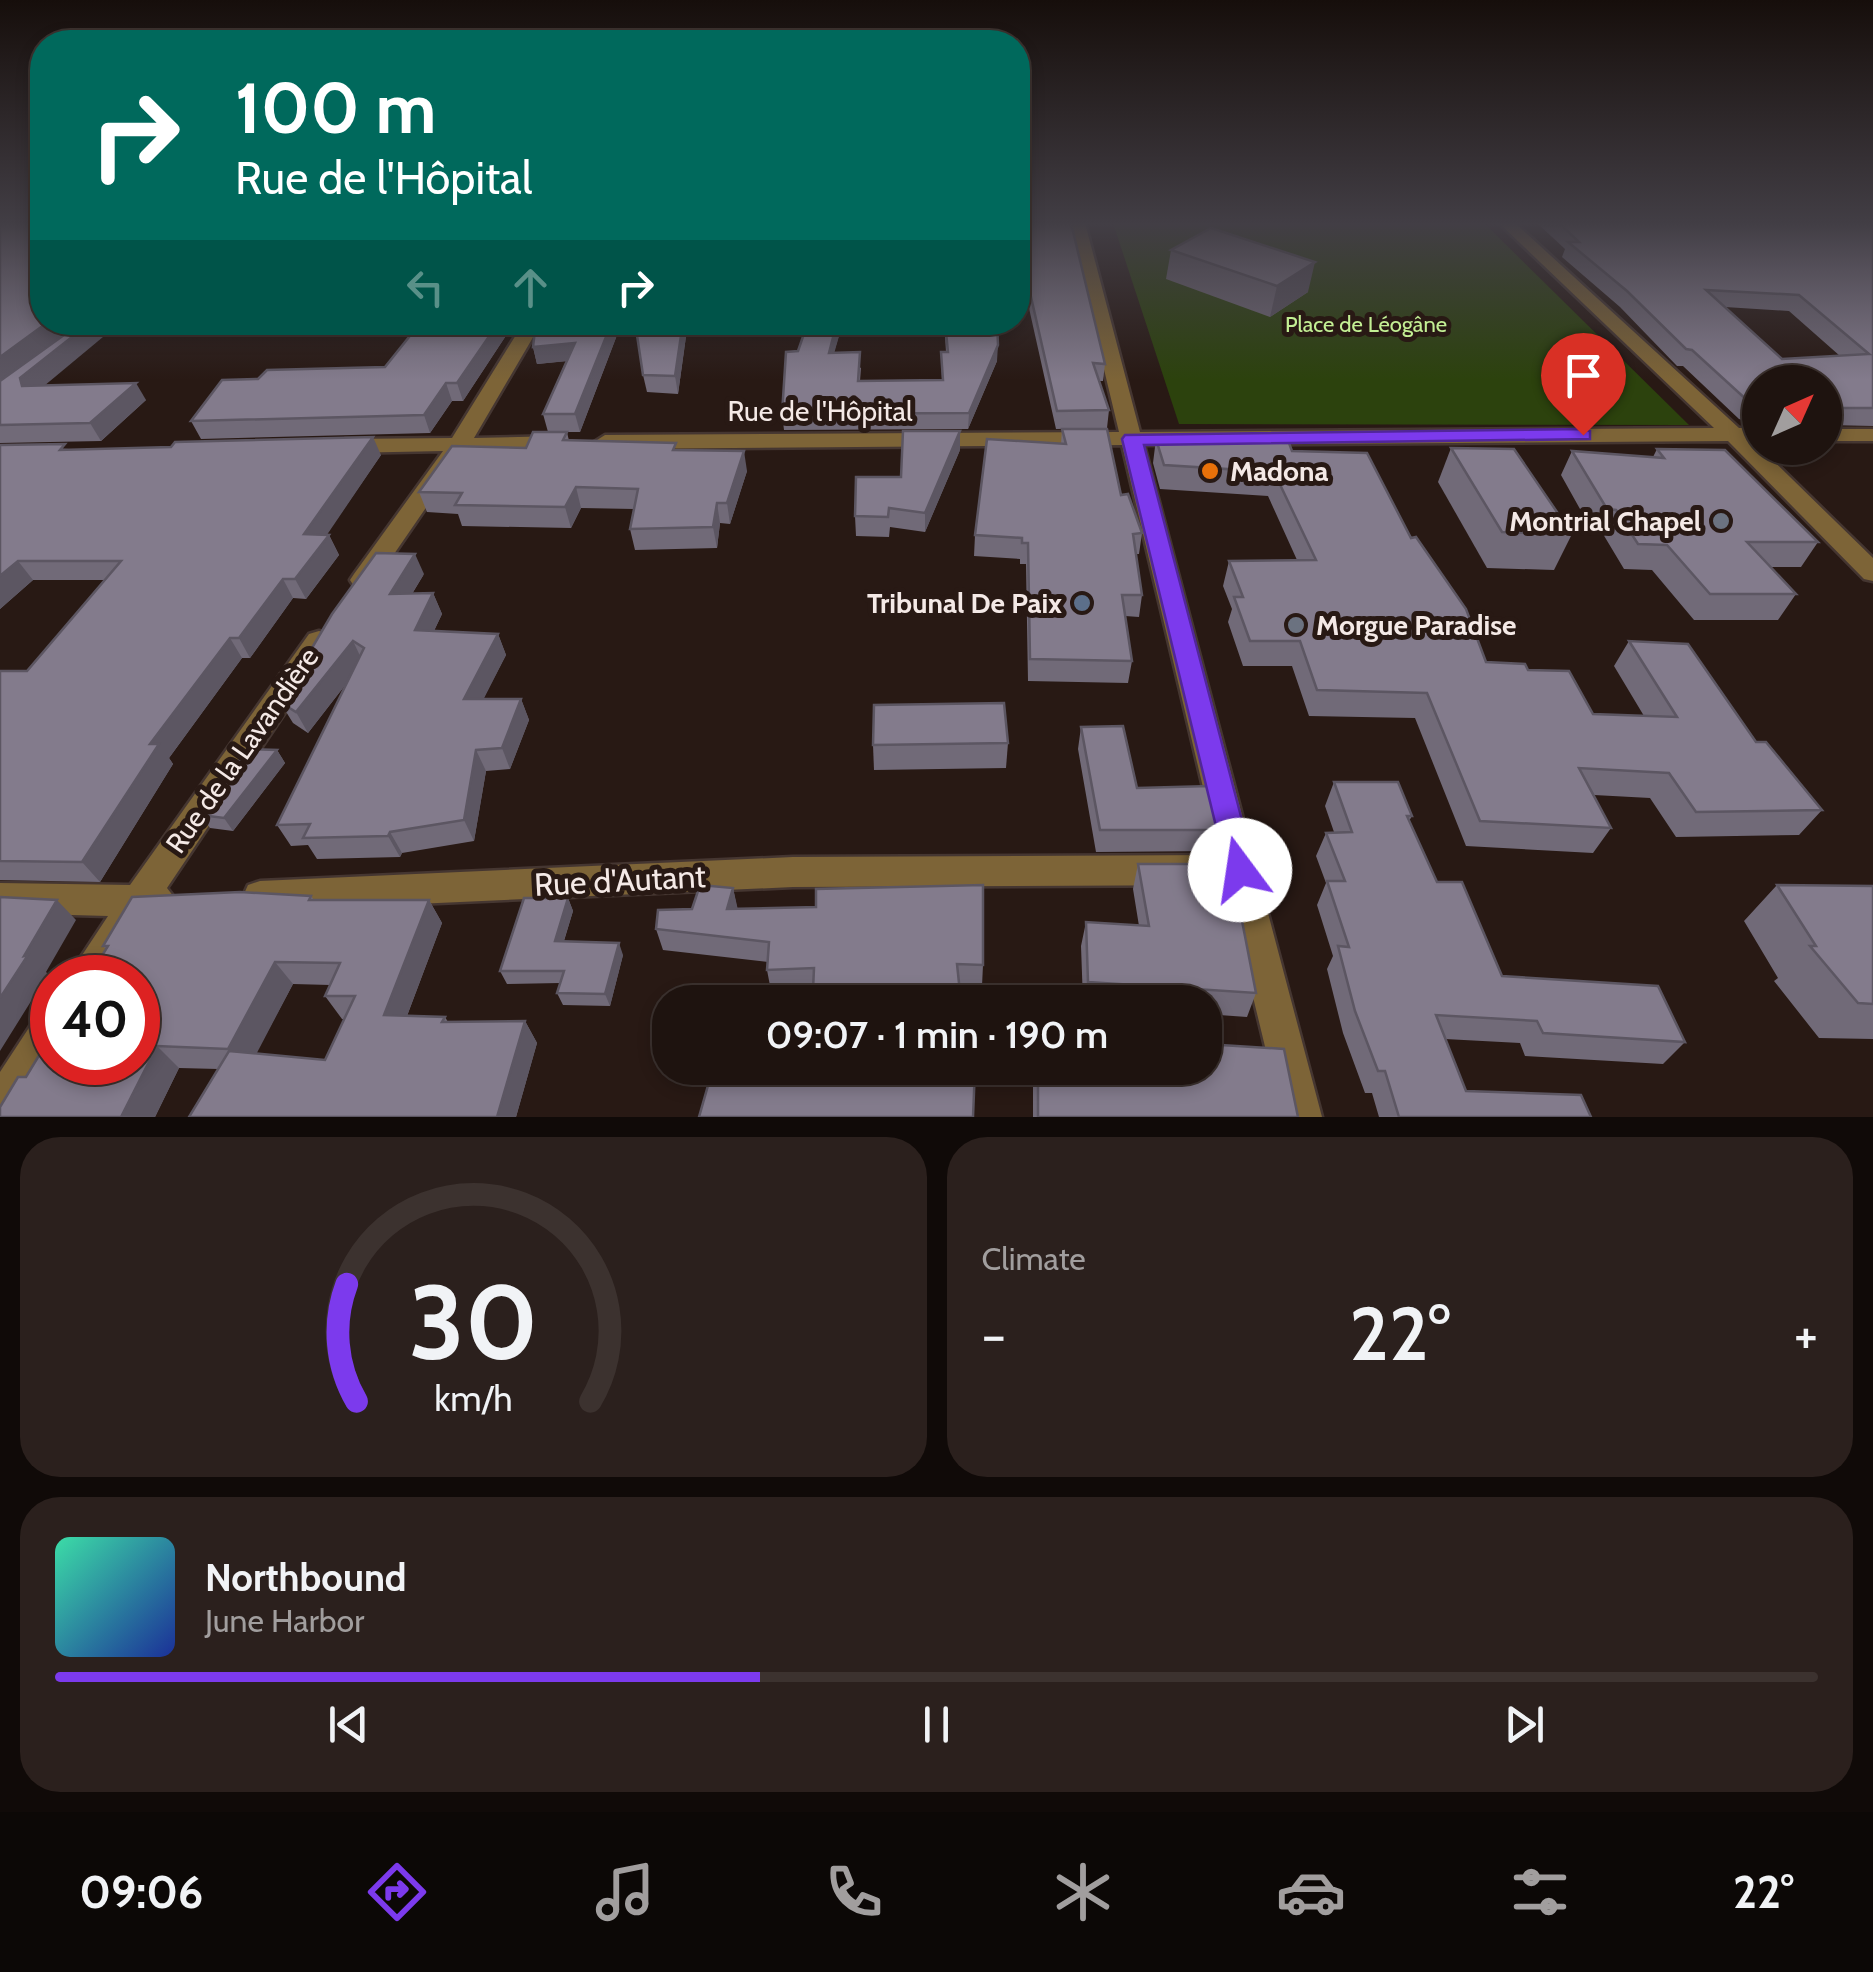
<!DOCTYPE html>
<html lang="en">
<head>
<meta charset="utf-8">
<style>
	body { margin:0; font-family:Cabin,sans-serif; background:#2b201d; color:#f1f3f6; height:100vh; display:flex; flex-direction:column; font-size:38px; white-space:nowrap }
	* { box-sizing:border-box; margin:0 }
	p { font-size:32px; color:#a19e9e }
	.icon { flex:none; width:55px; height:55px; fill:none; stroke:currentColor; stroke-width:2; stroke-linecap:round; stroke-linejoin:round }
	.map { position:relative; height:1117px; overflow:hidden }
	.drawer { display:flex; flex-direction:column; gap:20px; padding:20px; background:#100a08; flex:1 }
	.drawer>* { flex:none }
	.guide { position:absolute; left:30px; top:30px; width:1000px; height:305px; border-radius:40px; box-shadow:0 5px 15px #0003,0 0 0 2px #3c322f; background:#00695c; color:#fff; overflow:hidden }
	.needle { width:65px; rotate:45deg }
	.controls { position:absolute; left:1742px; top:365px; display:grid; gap:20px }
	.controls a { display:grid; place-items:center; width:100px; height:100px; border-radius:50%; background:#1e130f; box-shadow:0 5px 15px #0003,0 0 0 2px #3c322f; font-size:50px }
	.speed { position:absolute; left:30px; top:955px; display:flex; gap:20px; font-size:50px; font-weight:700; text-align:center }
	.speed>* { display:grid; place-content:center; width:130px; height:130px; border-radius:50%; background:#1e130f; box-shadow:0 5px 15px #0003,0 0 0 2px #3c322f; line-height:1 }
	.speed .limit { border:15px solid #d22; background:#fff; color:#111 }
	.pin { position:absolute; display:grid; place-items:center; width:85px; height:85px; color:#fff; margin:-102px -42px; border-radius:50% 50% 50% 0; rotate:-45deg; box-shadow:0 0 10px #0007 }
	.pin .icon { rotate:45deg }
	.me { position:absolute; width:110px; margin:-55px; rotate:346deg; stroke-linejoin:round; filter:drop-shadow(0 0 8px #0008) }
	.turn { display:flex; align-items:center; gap:35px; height:210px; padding:0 40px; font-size:45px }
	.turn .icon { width:130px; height:130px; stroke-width:2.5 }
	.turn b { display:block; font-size:70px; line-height:85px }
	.lanes { display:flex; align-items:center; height:95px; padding:0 40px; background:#0003; justify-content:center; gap:50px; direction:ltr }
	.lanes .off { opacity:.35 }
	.big { font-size:75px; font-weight:600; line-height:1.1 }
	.drawer .tile { flex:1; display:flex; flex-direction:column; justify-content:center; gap:15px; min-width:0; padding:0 35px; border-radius:40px; background:#2b201d }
	.drawer .dial { align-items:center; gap:0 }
	.dial svg { height:260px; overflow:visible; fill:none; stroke:#3c322f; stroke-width:7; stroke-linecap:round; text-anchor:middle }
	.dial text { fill:#f1f3f6; stroke:none }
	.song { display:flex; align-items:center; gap:30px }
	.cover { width:120px; height:120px; border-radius:15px; background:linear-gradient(135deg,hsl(160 70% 55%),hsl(230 70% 35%)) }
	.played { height:10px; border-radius:5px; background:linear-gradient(90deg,#7c3aed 40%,#3c322f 40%) }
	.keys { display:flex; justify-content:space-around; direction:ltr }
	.heat { display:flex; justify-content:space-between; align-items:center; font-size:55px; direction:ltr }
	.drawer .tiles { flex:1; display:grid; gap:20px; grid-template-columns:1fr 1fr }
	.tile:last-child { grid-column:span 2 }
	.trip { position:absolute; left:652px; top:985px; width:570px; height:100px; border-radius:40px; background:#1e130f; box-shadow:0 5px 15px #0003,0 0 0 2px #3c322f; font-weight:600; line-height:100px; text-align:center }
	.dock { display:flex; height:160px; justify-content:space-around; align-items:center; background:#0c0806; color:#a19e9e }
	.dock .icon { width:70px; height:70px }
	.dock .on { color:#7c3aed }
	.dock b { font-size:45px; color:#f1f3f6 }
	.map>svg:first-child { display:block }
</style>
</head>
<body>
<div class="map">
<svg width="1873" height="1117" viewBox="0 0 1873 1117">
	<rect width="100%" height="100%" fill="#281914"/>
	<!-- green -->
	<path fill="#2c420d" d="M1113,223H1484L1689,425L1179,424Z"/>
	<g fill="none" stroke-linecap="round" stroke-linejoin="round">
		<defs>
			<g id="minor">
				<path d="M1069,223H1085L1140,432L1714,428L1499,223H1515L1739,428H1760V440H1752L1873,558V581L1864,579L1728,441L1144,445L1322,1117H1282L1226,885L793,887L260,911L248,907L243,896L248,885L260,881L793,857L1219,855L1122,445L605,449L594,442L605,435L1119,432Z"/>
				<path d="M524,322H542L474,438L560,436L571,443L560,450L465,451L372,586H354L350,580L354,574L443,451L345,453L334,446L345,439L452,438Z"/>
				<rect x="1825" y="429" width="48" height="12"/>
				<path d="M319,631L329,634L333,641L167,888L177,901L172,912L148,916L107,978H67L108,916L0,913V883L130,885L309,634Z"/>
				<path d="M52,1008V1061L18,1117H0V1072L38,1014Z"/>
			</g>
		</defs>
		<!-- minor casing -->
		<use href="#minor" stroke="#453631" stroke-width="5"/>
		<!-- minor -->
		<use href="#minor" fill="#7d6437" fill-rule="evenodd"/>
	</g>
	<!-- wall -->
	<g fill="#716a78" fill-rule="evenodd">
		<path d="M0,223L45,385L146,400L101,441L0,443Z"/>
		<path d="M1018,223L1105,364L1103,381H1099L1109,410L1107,428L1056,429L1018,259Z"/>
		<path d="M1537,223H1873V426L1825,425V382H1760V425L1739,419L1683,366H1677L1620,307L1562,257L1565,249ZM1725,307L1789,311L1840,356L1782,359Z"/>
		<path d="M1171,250L1308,292L1270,317L1166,279Z"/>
		<path d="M421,322H515L463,401H452L430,433L201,439L191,421L258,379L385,367Z"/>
		<path d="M536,322H622L580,432H548L543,414L566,361L537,364L533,347Z"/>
		<path d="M688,322L678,394L647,392L643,375Z"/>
		<path d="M843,322L834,352L861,368L860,381L942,380L941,352H946L944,322H997V361L968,429L784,430L782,414L798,351Z"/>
		<path d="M1062,429L1121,495L1142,533L1139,554H1136L1142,595L1139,617L1125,616L1132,661L1128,683L1028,681L1026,564H1020V559L974,556L975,535L1061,444Z"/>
		<path d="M567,432L569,441L678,450L747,471L730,524L720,523L717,548L635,550L630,529L634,509L581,508L571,528L462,526L458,514L427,512L419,492Z"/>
		<path d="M1156,439L1292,451L1411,538L1486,662L1528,670L1593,714L1644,716L1614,666L1629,641L1756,742L1822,810L1799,835L1676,837L1650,798L1594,795L1611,828L1593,853L1466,846L1415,718L1309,716L1292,666H1243L1228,622L1232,609L1223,586L1229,561L1297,560L1268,496L1160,489L1153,463Z"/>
		<path d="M0,445L69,449L381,455L326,535H329L339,555L306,599L293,598L250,658H242L169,758L173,764L100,882L0,880V671H27L104,580H33L0,609Z"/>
		<path d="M1451,448L1572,534L1554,570L1487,568L1438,482Z"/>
		<path d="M1657,449L1818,542L1801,567H1771L1796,594L1778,620H1694L1652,570L1624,569L1603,534H1594L1561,475L1572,451L1653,457Z"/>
		<path d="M960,450L925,532L890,527L889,537L856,536L855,516L901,477Z"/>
		<path d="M424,574L412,594L433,593L442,614L434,631L498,634L506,655L483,699H521L529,720L510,769L486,771L474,841L402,853L400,857L317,859L308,845L291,846L277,825L346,684L308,733L293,723L280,702Z"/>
		<path d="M1081,727L1137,788L1221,830L1214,851L1096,852L1078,749Z"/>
		<path d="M1008,743L1006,768L874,770L873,745Z"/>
		<path d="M277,750L285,763L233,831L210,828L201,815Z"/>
		<path d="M1334,782L1412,816L1409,821L1437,882L1502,976L1685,1042L1663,1064L1525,1056L1520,1043L1445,1039L1466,1091L1591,1117H1379L1372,1093H1365L1343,1033L1327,969L1333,956L1317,905L1326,883L1316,856L1326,833L1334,832L1325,806Z"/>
		<path d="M1138,864L1256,993L1247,1017L1205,1014V1002H1083L1081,946L1086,922L1139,926L1133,889Z"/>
		<path d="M1777,885L1873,886V1039L1819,1038L1774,981L1778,978L1744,921Z"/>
		<path d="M733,888L737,908L983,965L982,986L959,985L961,1002H815L813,990L771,991L767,970L768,962L663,950L656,929Z"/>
		<path d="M240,892L311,896L314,900H429L442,923L407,1016L445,1017L448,1022L525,1021L537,1043L516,1117H189L218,1069L179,1068L155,1117H0V1107L18,1077H26L52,1034V1062H138V978H88L106,949L103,946L132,897ZM293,984L330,985L325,996L342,1019H345L325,1060L256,1053Z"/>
		<path d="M568,898L573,911L564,941L623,955L610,1006L563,1005L557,993L560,983L507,984L500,971Z"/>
		<path d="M1033,1068H1205L1298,1117H1033Z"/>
	</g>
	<!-- shaded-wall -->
	<g fill="#5c5662">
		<path d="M1315,262L1308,292L1270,317L1277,286Z"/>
		<path d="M48,322H81L0,382V357Z"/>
		<path d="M91,322H121L32,396L22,386L20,378Z"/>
		<path d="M499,322H515L463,401L457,383Z"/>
		<path d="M612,322H622L580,432L575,414Z"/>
		<path d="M683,322H688L678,394L675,376Z"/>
		<path d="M837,322H843L830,368L829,353Z"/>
		<path d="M575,343L579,360L537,364L533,347Z"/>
		<path d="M998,345L997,361L968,429L969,413Z"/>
		<path d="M136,383L146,400L101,441L90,423Z"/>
		<path d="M446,383L452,401L430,433L424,415Z"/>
		<path d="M960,431V450L925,532V513Z"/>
		<path d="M373,437L381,455L314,554L304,534Z"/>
		<path d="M744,451L747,471L730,524L727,503Z"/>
		<path d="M576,487L581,508L571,528L565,507Z"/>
		<path d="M717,503L720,523L717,548L713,527Z"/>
		<path d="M329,535L339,555L306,599L295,579Z"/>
		<path d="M415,554L424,574L399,615L390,594Z"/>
		<path d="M18,561L33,580L0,609V576Z"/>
		<path d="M283,579L293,598L250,658L239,638Z"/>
		<path d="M433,593L442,614L424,651L415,630Z"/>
		<path d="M498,634L506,655L473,720L464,699Z"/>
		<path d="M230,638L242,658L169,758L173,764L100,882L82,862L150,744Z"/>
		<path d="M353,641L363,662L308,733L296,712Z"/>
		<path d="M521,699L529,720L510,769L502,748Z"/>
		<path d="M277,750L285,763L233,831L224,818Z"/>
		<path d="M476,750L486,771L474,841L464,820Z"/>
		<path d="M390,832L402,853L400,857L388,836Z"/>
		<path d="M733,888L738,910L727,909Z"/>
		<path d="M568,898L573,911L560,953L555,941Z"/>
		<path d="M57,900L76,920L46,972L48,974L0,1051V998Z"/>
		<path d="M429,900L442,923L399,1037L384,1015Z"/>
		<path d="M619,943L623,955L610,1006L605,994Z"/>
		<path d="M275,962L293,984L248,1070L228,1049Z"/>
		<path d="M525,1021L537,1043L516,1117H497Z"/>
		<path d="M157,1046L179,1068L155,1117H121Z"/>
	</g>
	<!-- building -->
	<g fill="#837b8c" stroke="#5c5662" stroke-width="2.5" fill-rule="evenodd">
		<path d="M0,223H42V322H48L0,357Z"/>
		<path d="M1018,223H1071L1105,364L1093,363L1109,410L1057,411L1018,240Z"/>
		<path d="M1559,223H1873V408H1836L1833,412H1825V382H1760V404L1749,402L1692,350L1686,349L1627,291L1568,242H1579ZM1706,290L1799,295L1869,354L1782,359Z"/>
		<path d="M1211,228L1315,262L1277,286L1171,250Z"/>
		<path d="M82,322H91L20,378L22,386L136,383L90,423L0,425V381Z"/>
		<path d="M421,322H499L457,383H446L424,415L191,421L222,380L258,379L267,370L385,367Z"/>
		<path d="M536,322H612L575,414H543L575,343L533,347Z"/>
		<path d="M635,322H683L675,376L643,375Z"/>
		<path d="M808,322H837L829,353L860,352L858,381L943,380L941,352H948L945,322H997L998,345L969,413L782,414L786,352L798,351Z"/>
		<path d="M1062,429H1107L1121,495L1128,494L1142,533L1133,534L1142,595H1122L1132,661L1030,659L1028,543H1022V538L975,535L987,439L1066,444Z"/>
		<path d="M903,431H960L925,513L889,508L888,517L855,516L856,477H901Z"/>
		<path d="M533,432H567L563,440L676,443L673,450L744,451L727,503H717L713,527L630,529L638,489L576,487L565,507L455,505L462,493L419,492L452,446L526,448Z"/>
		<path d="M373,437L304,534L329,535L295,579H283L239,638H230L150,744H159L82,862L0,861V671H27L121,561H18L0,576V445L65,444L60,450L171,447L175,442Z"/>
		<path d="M1156,439L1289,443L1292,451L1367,453L1411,538L1416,537L1466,609L1486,662L1525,664L1528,670L1569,671L1593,714L1677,717L1629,641L1688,644L1756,742H1766L1822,810L1696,812L1669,773L1579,768L1611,828L1480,821L1427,693L1317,690L1300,641H1250L1234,597H1243L1229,561L1316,560L1274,472L1164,465Z"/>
		<path d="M1451,448L1514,449L1572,534L1502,532Z"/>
		<path d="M1657,449L1725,450L1818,542H1747L1796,594H1710L1667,545L1638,544L1616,510L1607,509L1572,451L1664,458Z"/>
		<path d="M376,553L415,554L390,594L433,593L415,630L498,634L464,699H521L502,748L476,750L464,820L390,832L388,836L303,838L310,824L277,825L364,648L353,641L296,712L280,702L332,614Z"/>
		<path d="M1004,703L1008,743L873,745L874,705Z"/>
		<path d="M1123,726L1137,788L1210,786L1221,830H1100L1081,727Z"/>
		<path d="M247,749L277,750L224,818L201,815Z"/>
		<path d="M1334,782H1398L1412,816H1407L1437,882H1462L1502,976L1658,986L1685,1042L1543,1033L1537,1021L1436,1015L1466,1091L1581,1095L1591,1117H1399L1385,1071H1378L1355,1011L1338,946L1349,947L1327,881H1345L1326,833L1352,832Z"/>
		<path d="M1138,864H1231L1256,993L1088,982L1086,922L1149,926Z"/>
		<path d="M700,885L733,888L727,909L816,907V889L983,885V965L957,964L961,1002H878L877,987L813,990L814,968L767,970L769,942L656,929L658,910L692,909Z"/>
		<path d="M1777,885L1873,886V1004L1858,1003L1810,946H1816Z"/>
		<path d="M240,892L311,896L309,900H429L384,1015L445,1017L442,1022L525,1021L497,1117H189L229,1051L325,1060L355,996H325L340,963L275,962L228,1049L157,1046L121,1117H0V1107L18,1077H26L52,1034V1062H138V978H88L108,946H103L132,897Z"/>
		<path d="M0,897L57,900L24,956L28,955L0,998Z"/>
		<path d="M524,898H568L555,941L619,943L605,994L557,993L564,971H500Z"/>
		<path d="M1205,1044L1284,1049L1298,1117H1038V1068H1205Z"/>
		<path d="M713,1068H975L973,1117H699Z"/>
	</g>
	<!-- sky -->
	<linearGradient id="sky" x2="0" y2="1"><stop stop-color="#160e0b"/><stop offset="0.59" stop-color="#423e45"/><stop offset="1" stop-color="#423e45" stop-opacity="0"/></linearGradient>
	<rect width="1873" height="380" fill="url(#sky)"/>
	<!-- route -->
	<path fill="#7c3aed" stroke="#51269a" stroke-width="2.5" d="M1583,429L1590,431V439L1144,445L1255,870L1251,880L1240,884L1229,880L1122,439L1125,435Z"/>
	<!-- markers -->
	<circle fill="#e8710a" stroke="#281914" stroke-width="4" cx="1210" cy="471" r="10"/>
	<g fill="#6b7280" stroke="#281914" stroke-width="4">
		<circle cx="1721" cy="521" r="10"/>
		<circle cx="1296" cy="625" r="10"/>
	</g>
	<circle fill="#5c6f8a" stroke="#281914" stroke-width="4" cx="1082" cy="603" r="10"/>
	<g text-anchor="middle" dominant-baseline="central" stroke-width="10" stroke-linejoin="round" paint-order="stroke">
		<!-- far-park labels -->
		<g font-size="22" fill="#c3ef94" stroke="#281914">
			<text x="1366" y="324">Place de Léogâne</text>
		</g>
		<!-- street labels -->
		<g font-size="28" fill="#f4e9e6" stroke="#281914">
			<text x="820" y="411">Rue de l'Hôpital</text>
			<text transform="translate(242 750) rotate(-55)">Rue de la Lavandière</text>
		</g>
		<!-- poi labels -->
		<g font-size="28" font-weight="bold" fill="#f4e9e6" stroke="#281914" text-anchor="start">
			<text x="1230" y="471">Madona</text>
			<text x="1701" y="521" text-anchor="end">Montrial Chapel</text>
			<text x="1062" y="603" text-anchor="end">Tribunal De Paix</text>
			<text x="1316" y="625">Morgue Paradise</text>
		</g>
		<!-- near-street labels -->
		<g font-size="32" fill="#f4e9e6" stroke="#281914">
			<text transform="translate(620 880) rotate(-3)">Rue d'Autant</text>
		</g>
	</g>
</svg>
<div class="controls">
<a><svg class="needle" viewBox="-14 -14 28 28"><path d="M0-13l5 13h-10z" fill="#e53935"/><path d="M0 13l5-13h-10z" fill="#a19e9e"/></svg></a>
</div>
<div class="speed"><div class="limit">40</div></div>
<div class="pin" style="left:1583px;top:435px;background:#d93025"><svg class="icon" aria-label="arrive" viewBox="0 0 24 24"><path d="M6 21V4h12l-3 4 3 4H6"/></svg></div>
<svg class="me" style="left:1240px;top:870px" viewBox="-20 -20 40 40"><circle r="19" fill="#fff"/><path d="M0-13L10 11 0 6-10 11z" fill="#7c3aed"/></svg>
<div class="trip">09:07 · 1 min · 190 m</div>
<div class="guide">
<div class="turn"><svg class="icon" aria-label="right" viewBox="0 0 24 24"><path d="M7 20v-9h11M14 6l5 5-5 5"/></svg><div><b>100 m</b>Rue de l'Hôpital</div></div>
<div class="lanes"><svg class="icon off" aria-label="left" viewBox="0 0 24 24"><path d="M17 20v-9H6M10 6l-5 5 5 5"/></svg><svg class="icon off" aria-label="ahead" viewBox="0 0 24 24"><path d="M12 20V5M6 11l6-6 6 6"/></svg><svg class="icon" aria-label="right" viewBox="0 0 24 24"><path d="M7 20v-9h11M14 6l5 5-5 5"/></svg></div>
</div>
</div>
<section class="drawer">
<div class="tiles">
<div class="tile dial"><svg viewBox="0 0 100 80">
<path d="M14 69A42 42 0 1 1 86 69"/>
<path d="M14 69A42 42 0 0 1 11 33" stroke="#7c3aed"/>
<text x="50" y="56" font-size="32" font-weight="700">30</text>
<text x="50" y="72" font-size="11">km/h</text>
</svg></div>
<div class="tile"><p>Climate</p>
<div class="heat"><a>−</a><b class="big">22°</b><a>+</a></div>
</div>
<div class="tile">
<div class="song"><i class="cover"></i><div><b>Northbound</b><p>June Harbor</p></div></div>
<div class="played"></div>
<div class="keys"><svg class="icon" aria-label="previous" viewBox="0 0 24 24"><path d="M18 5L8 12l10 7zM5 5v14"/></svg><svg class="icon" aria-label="pause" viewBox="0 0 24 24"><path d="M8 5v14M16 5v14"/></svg><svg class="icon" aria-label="next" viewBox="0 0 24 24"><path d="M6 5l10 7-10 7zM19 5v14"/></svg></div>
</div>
</div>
</section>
<nav class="dock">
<b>09:06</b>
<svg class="icon on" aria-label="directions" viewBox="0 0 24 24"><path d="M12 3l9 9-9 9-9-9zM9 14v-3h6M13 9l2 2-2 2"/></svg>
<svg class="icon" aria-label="music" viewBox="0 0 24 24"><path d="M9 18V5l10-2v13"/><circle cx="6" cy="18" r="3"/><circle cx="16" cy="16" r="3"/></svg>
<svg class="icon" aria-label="phone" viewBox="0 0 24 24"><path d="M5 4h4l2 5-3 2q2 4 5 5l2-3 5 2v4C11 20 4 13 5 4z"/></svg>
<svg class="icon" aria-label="climate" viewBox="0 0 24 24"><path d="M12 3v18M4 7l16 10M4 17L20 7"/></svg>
<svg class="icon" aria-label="car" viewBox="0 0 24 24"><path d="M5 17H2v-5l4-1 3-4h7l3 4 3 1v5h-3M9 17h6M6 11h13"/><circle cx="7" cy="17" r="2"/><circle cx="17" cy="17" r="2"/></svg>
<svg class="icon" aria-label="filters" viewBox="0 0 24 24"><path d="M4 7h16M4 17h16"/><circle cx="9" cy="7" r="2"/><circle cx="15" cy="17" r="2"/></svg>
<b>22°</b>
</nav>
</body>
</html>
